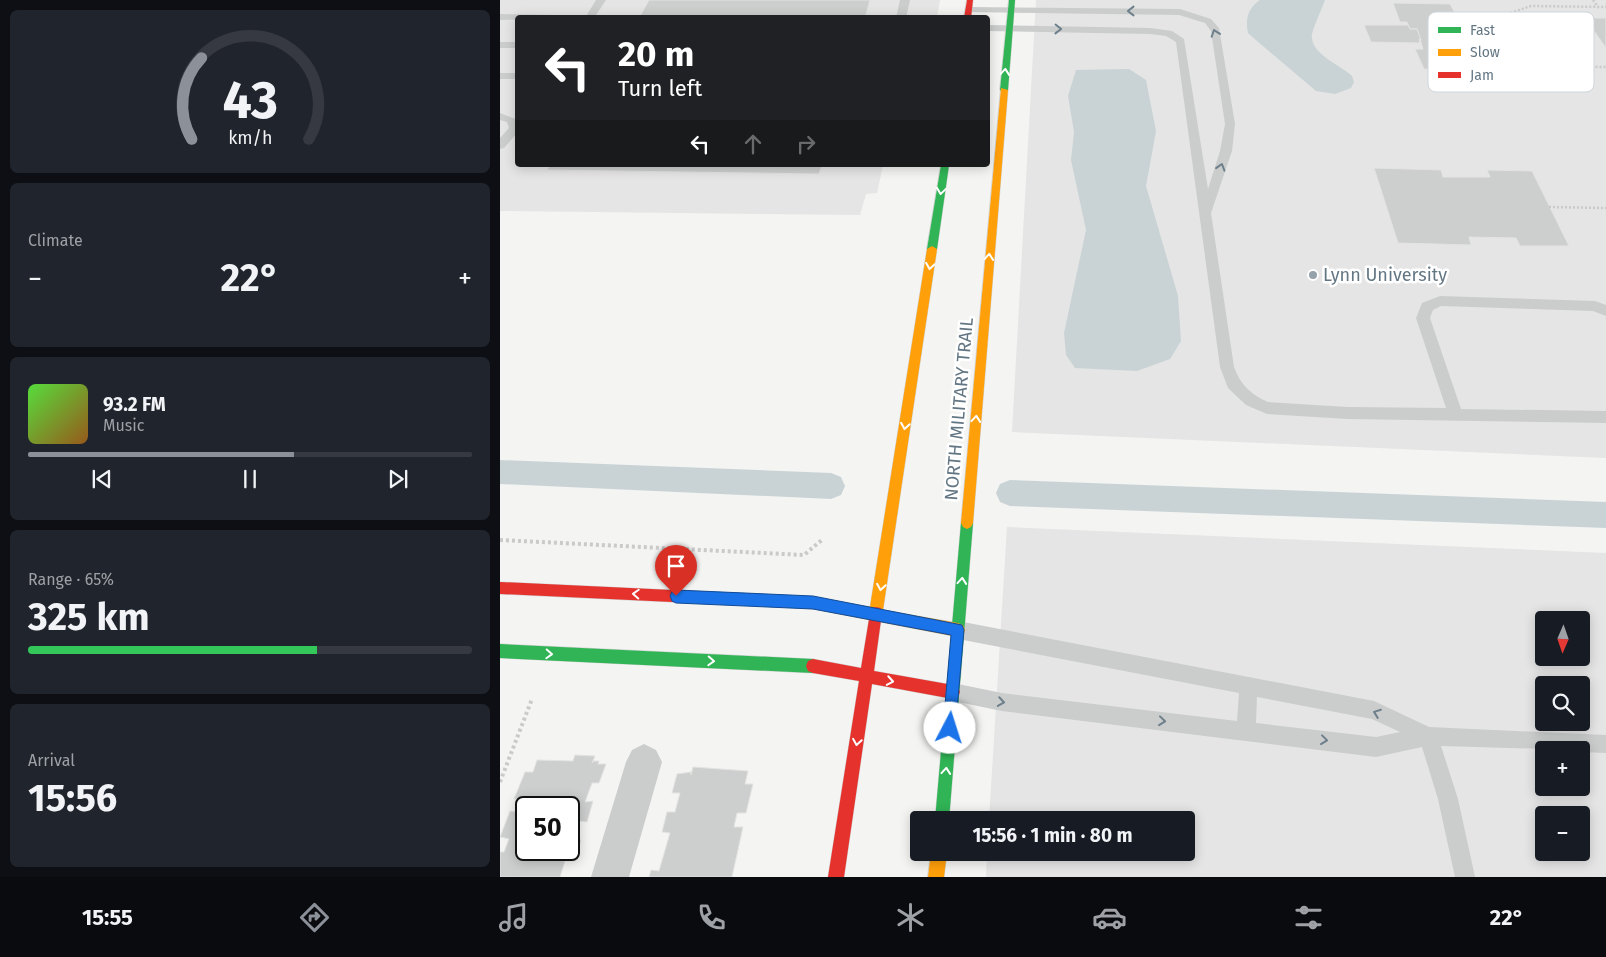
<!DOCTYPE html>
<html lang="en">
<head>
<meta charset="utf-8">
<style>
	body { margin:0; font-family:"Fira Sans",sans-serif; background:#20242c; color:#f1f3f6; height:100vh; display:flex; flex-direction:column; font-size:19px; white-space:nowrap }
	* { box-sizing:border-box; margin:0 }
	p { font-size:16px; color:#9ea1a6 }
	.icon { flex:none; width:28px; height:28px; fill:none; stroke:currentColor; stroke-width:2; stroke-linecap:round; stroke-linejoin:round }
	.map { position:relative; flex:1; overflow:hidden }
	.panel { display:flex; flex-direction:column; gap:10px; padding:10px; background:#0d0f14; width:500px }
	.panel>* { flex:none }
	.guide { position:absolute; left:15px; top:15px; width:475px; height:152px; border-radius:5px; box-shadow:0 2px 12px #0003; background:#202124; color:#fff; overflow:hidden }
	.needle { width:32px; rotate:182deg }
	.tools { position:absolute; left:1035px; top:611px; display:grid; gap:10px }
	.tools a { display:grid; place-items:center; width:55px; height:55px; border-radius:5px; background:#171b24; box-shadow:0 2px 12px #0003; font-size:25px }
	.speed { position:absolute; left:15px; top:796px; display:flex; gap:10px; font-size:25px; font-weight:700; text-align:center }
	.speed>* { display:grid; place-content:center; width:65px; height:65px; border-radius:50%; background:#171b24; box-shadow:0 2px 12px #0003; line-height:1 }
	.speed .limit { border:2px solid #111; border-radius:8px; background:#fff; color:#111 }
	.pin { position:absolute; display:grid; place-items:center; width:42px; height:42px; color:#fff; margin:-51px -21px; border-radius:50% 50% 50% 0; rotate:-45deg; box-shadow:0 0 5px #0007 }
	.pin .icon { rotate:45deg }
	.me { position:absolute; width:55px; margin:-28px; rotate:5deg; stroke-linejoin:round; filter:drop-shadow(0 0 4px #0008) }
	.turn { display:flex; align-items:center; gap:18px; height:105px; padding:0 20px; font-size:22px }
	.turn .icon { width:65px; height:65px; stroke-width:2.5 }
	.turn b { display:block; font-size:35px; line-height:42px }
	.lanes { display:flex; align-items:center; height:48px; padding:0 20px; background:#0003; justify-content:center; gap:25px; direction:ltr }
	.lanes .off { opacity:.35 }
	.big { font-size:38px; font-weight:700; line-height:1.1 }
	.panel .widget { flex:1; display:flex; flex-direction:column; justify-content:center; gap:8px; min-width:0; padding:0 18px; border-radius:8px; background:#20242c }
	.panel .dial { align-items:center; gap:0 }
	.dial svg { height:130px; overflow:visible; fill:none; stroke:#363941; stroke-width:7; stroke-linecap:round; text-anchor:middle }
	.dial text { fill:#f1f3f6; stroke:none }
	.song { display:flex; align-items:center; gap:15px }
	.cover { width:60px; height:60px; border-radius:8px; background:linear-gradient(135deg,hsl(110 70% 55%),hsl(30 70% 35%)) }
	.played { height:5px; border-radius:2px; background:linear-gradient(90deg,#8c9099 60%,#363941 60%) }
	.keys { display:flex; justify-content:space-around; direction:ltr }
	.heat { display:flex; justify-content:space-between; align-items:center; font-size:28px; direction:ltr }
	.charge { height:8px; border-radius:4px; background:linear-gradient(90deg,#34c759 65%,#363941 0) }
	.trip { position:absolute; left:410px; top:811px; width:285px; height:50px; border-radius:5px; background:#171b24; box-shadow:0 2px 12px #0003; font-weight:700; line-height:50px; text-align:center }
	.tab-bar { display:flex; height:80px; justify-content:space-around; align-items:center; background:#090b0e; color:#9ea1a6 }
	.tab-bar .icon { width:35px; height:35px }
	.tab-bar .on { color:#8c9099 }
	.tab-bar b { font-size:22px; color:#f1f3f6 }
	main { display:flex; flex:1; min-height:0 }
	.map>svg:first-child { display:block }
</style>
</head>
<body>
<main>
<section class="panel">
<div class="widget dial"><svg viewBox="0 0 100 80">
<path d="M14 69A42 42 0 1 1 86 69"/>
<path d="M14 69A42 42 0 0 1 20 19" stroke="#8c9099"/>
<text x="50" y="56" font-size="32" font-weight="700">43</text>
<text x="50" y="72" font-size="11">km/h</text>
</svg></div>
<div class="widget"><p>Climate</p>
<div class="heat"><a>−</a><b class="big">22°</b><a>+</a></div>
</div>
<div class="widget">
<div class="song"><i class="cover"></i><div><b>93.2 FM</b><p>Music</p></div></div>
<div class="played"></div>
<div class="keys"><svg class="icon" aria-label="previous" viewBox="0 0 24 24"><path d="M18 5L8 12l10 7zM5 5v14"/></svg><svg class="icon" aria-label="pause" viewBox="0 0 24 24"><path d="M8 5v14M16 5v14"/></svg><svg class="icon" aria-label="next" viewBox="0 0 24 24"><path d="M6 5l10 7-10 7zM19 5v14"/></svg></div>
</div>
<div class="widget"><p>Range · 65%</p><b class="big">325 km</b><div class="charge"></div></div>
<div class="widget"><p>Arrival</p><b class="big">15:56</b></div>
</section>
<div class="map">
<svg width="1106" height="877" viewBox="0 0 1106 877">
	<rect width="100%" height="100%" fill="#f4f4f2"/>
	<!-- built -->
	<g fill="#e4e5e4" fill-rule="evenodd">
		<path d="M0,0H440L437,18H18V165H383L377,193L366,194L360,215L0,211Z"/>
		<path d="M536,0H1106V458L512,432Z"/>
		<path d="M507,527L1106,553V877H486L487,853L686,852V820H489ZM1044,620H1081V658H1044ZM1044,685H1081V722H1044ZM1044,750H1081V788H1044ZM1044,815H1081V852H1044Z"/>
	</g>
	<!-- water -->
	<g fill="#c9d3d5">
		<path d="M760,0H825C821,11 815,23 812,34C809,54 841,65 852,76L854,82L851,88L835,94L816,91L757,41L748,33C745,19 748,8 760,0Z"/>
		<path d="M629,69L646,80L656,131L646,186L678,296L681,341L670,359L637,371L575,368L566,355L564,333L586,230L571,160L574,132L568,96L576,70Z"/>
	</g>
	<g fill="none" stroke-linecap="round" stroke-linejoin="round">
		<!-- canal -->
		<g fill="#c9d3d5" fill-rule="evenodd">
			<path d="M0,460L331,473L341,477L345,486L341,495L331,499L0,484Z"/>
			<path d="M510,480L1106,502V528L510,506L500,502L496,493L500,484Z"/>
		</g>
	</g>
	<!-- building -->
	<g fill="#cdcfce" stroke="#e3e3e2" fill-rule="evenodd">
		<path d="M149,0H370L365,18H139Z"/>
		<path d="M893,3L950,4L958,19H970L986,51L974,50L984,71L924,69L915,49H923L917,29H910L907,22H900Z"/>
		<path d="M1085,18H1106V48Z"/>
		<path d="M864,25H908L910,29H917L921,40L919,39L920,43L871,42Z"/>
		<path d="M50,165H322L319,174L47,170Z"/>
		<path d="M874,168L941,170L943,177H990L987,170L1032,171L1069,246H1020L1016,238L969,237L971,245L898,243Z"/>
		<path d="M75,755L95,756L92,763L93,761H99L98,764H106L99,783H92L85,802L93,801L87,822L78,821L73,839L81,840L74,861H65L60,877H0V852H4L9,839L0,837L10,811L20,812L24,799H14L25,772H33L37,760L73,761ZM26,808H69V850H26Z"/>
		<path d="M193,767L248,771L245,784H253L246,813H237L234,827H243L232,877H149L151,870L159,871L170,833L162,832L167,812H175L180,793H172L177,774L191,772V775Z"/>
	</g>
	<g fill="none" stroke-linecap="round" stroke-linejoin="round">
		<defs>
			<g id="fast">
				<path d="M509,0H515L508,90L504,92L500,90Z"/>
				<path d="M441,165H449L437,249L432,252L427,249Z"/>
				<path d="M467,517L471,519L473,523L449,820H435L461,523L463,519Z"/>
				<path d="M0,644L313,659L318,661L320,666L318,671L313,673L0,658Z"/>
			</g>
			<g id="slow">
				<path d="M501,88L508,90L473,523L471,527L467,529L463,527L461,523Z"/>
				<path d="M432,246L437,249L383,610L458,623L463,625L465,630L463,635L458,637L313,609L257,606L252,604L251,600L252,596L257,594L313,597L370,607L427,249Z"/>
				<path d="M431,852H447L444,877H428Z"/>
			</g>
			<g id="jam">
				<path d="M467,0H473L471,18H464Z"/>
				<path d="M0,582L257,594L262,596L263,600L262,604L257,606L0,594Z"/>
				<path d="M376,607L381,608L382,613L374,671L453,685L458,687L460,692L458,697L453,699L372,684L344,877H328L359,681L313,673L308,671L306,666L308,661L313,659L361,668L370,613L371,608Z"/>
			</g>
		</defs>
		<!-- fast casing -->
		<use href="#fast" stroke="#d0d2d2" stroke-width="1"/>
		<!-- slow casing -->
		<use href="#slow" stroke="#d0d2d2" stroke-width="1"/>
		<!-- jam casing -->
		<use href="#jam" stroke="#d0d2d2" stroke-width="1"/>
		<!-- path-far1 -->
		<g stroke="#cacaca" stroke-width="2.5" stroke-dasharray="2 2" stroke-linecap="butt">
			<path d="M1093,0L1098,7"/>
			<path d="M972,23H980L1031,6L1106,7"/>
			<path d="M986,51L1030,66L1106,67"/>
			<path d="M1049,207L1106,208"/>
		</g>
		<!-- path -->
		<g stroke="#cacaca" stroke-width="4" stroke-dasharray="3 3" stroke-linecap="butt">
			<path d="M0,540L304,555L323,539"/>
			<path d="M0,782L32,699"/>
		</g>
		<!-- lane -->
		<g fill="#cbcdcd" fill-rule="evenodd">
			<path d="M96,0H106L94,18H85Z"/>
			<path d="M400,0H410L406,18H396Z"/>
			<path d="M468,7L680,9L711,19L719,28L735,124L732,151L711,213L734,367C740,384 751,395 768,402L848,407L946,408L916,318L922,303L940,296L1095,301L1106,305V316L1093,311L941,306L933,310L930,318L961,409L1106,411V423L848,419L767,414L746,405L728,388L720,367L676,42L666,36L650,34L488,31V25L650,28L672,31L684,39L708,189L720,151L725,124L711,31L705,23L679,15L465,12V8Z"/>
			<path d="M0,14L57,15L61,18L0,20Z"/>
			<rect x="0" y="42" width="18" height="6"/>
			<rect x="0" y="73" width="18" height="6"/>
			<path d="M0,113L18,120V132L4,148L0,149V138L9,128L7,122L0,120Z"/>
			<path d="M458,621L874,701L929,727L1106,735V753L1081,752V750L941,746L958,799L975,877H955L938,799L922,747L876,757L502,711L453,701L447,698L444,692L447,686L453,683L502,693L737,721L739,693L458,639L452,636L449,630L452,624ZM757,697L872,719L900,732L876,737L756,723Z"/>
		</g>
		<!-- street -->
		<path fill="#cbcdcd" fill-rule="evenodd" d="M144,744L156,750L162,762L129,877H91L126,762L132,750Z"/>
		<!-- fast -->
		<use href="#fast" fill="#30b455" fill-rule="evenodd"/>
		<!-- slow -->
		<use href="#slow" fill="#ff9f0a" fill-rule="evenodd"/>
		<!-- jam -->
		<use href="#jam" fill="#e5322d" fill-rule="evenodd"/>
	</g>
	<!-- one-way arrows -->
	<defs><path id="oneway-chevron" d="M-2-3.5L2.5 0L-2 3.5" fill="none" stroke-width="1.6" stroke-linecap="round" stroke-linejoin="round" transform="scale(1.25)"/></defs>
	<g stroke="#6d7f8a">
		<use href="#oneway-chevron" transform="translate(631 11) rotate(-180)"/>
		<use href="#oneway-chevron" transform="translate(558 29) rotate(1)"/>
		<use href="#oneway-chevron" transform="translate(715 33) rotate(-109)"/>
		<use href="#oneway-chevron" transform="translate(721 167) rotate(-73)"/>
		<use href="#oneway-chevron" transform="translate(501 702) rotate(9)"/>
		<use href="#oneway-chevron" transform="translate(877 713) rotate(-159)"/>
		<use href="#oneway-chevron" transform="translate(662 721) rotate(6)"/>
		<use href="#oneway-chevron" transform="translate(824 740) rotate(7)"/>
	</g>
	<g stroke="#fff">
		<use href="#oneway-chevron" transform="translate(505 72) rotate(-85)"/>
		<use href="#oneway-chevron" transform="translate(441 191) rotate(98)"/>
		<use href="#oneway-chevron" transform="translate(489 257) rotate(-85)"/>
		<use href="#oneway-chevron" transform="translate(430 266) rotate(99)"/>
		<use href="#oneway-chevron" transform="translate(476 419) rotate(-85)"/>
		<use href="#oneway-chevron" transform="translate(405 426) rotate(99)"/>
		<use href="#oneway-chevron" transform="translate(462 581) rotate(-85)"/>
		<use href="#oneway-chevron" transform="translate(381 587) rotate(99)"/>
		<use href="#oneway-chevron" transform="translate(136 594) rotate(-177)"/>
		<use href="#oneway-chevron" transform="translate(49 654) rotate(3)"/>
		<use href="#oneway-chevron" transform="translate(211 661) rotate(3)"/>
		<use href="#oneway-chevron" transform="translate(390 681) rotate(10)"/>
		<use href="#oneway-chevron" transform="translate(357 742) rotate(99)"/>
		<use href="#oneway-chevron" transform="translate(446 771) rotate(-85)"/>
	</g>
	<!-- route -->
	<path fill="#1a73e8" stroke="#114b97" d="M176,590L313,596L462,625L464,630L455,733L450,735L445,733L443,728L451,635L313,609L176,603L172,601L170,596L172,592Z"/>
	<!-- markers -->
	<circle fill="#96a2aa" stroke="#fff" stroke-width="2" cx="813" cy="275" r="5"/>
	<g text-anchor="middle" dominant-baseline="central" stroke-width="5" stroke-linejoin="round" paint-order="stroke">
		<!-- poi labels -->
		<g font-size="18" fill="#637683" stroke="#fff" text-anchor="start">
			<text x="823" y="275">Lynn University</text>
		</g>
		<!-- street labels -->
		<g font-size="18" fill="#637683" stroke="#fff">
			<text transform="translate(459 409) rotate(-85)">NORTH MILITARY TRAIL</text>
		</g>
	</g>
	<!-- legend -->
	<rect x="928" y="12" width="166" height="80" rx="8" fill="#fff" stroke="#d0d6da" stroke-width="1"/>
	<rect x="938" y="27" width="23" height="6" fill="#30b455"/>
	<rect x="938" y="49" width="23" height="7" fill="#ff9f0a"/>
	<rect x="938" y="72" width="23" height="6" fill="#e5322d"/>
	<g font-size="14" fill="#637683">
		<text x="970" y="35">Fast</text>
		<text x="970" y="57">Slow</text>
		<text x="970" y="80">Jam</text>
	</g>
</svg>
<div class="tools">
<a><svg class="needle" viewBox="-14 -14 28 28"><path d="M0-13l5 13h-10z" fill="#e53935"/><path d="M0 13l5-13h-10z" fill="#9ea1a6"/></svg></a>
<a><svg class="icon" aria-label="search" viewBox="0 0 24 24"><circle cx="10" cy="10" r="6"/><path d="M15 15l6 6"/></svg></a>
<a>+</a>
<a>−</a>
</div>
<div class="speed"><div class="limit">50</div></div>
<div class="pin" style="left:176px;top:596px;background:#d93025"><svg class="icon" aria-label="arrive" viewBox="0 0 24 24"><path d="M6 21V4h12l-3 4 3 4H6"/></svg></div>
<svg class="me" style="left:450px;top:728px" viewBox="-20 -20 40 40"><circle r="19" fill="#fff"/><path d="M0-13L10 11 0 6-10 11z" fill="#1a73e8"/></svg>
<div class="trip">15:56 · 1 min · 80 m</div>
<div class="guide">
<div class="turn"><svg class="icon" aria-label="left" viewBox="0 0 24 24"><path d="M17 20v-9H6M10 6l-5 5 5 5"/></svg><div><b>20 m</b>Turn left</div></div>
<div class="lanes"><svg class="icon" aria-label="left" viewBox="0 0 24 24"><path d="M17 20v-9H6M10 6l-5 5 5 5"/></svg><svg class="icon off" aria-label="ahead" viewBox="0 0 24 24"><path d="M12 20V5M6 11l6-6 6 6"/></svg><svg class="icon off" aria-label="right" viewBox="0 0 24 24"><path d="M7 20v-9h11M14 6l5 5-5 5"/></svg></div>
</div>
</div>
</main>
<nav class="tab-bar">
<b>15:55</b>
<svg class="icon on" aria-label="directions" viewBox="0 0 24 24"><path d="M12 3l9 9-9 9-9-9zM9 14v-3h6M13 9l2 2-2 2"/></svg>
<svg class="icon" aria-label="music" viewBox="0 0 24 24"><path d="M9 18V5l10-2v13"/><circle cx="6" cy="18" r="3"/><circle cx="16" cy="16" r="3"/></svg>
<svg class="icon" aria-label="phone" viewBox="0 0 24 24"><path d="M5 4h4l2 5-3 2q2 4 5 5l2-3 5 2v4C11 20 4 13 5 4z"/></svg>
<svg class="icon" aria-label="climate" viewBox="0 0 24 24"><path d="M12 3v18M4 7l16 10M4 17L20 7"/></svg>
<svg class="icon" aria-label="car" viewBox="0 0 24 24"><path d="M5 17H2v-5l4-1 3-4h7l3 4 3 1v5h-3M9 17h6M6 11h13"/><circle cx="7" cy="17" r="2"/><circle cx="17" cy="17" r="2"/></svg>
<svg class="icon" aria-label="filters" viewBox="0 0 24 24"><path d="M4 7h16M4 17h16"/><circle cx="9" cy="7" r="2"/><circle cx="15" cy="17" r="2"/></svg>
<b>22°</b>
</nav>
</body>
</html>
